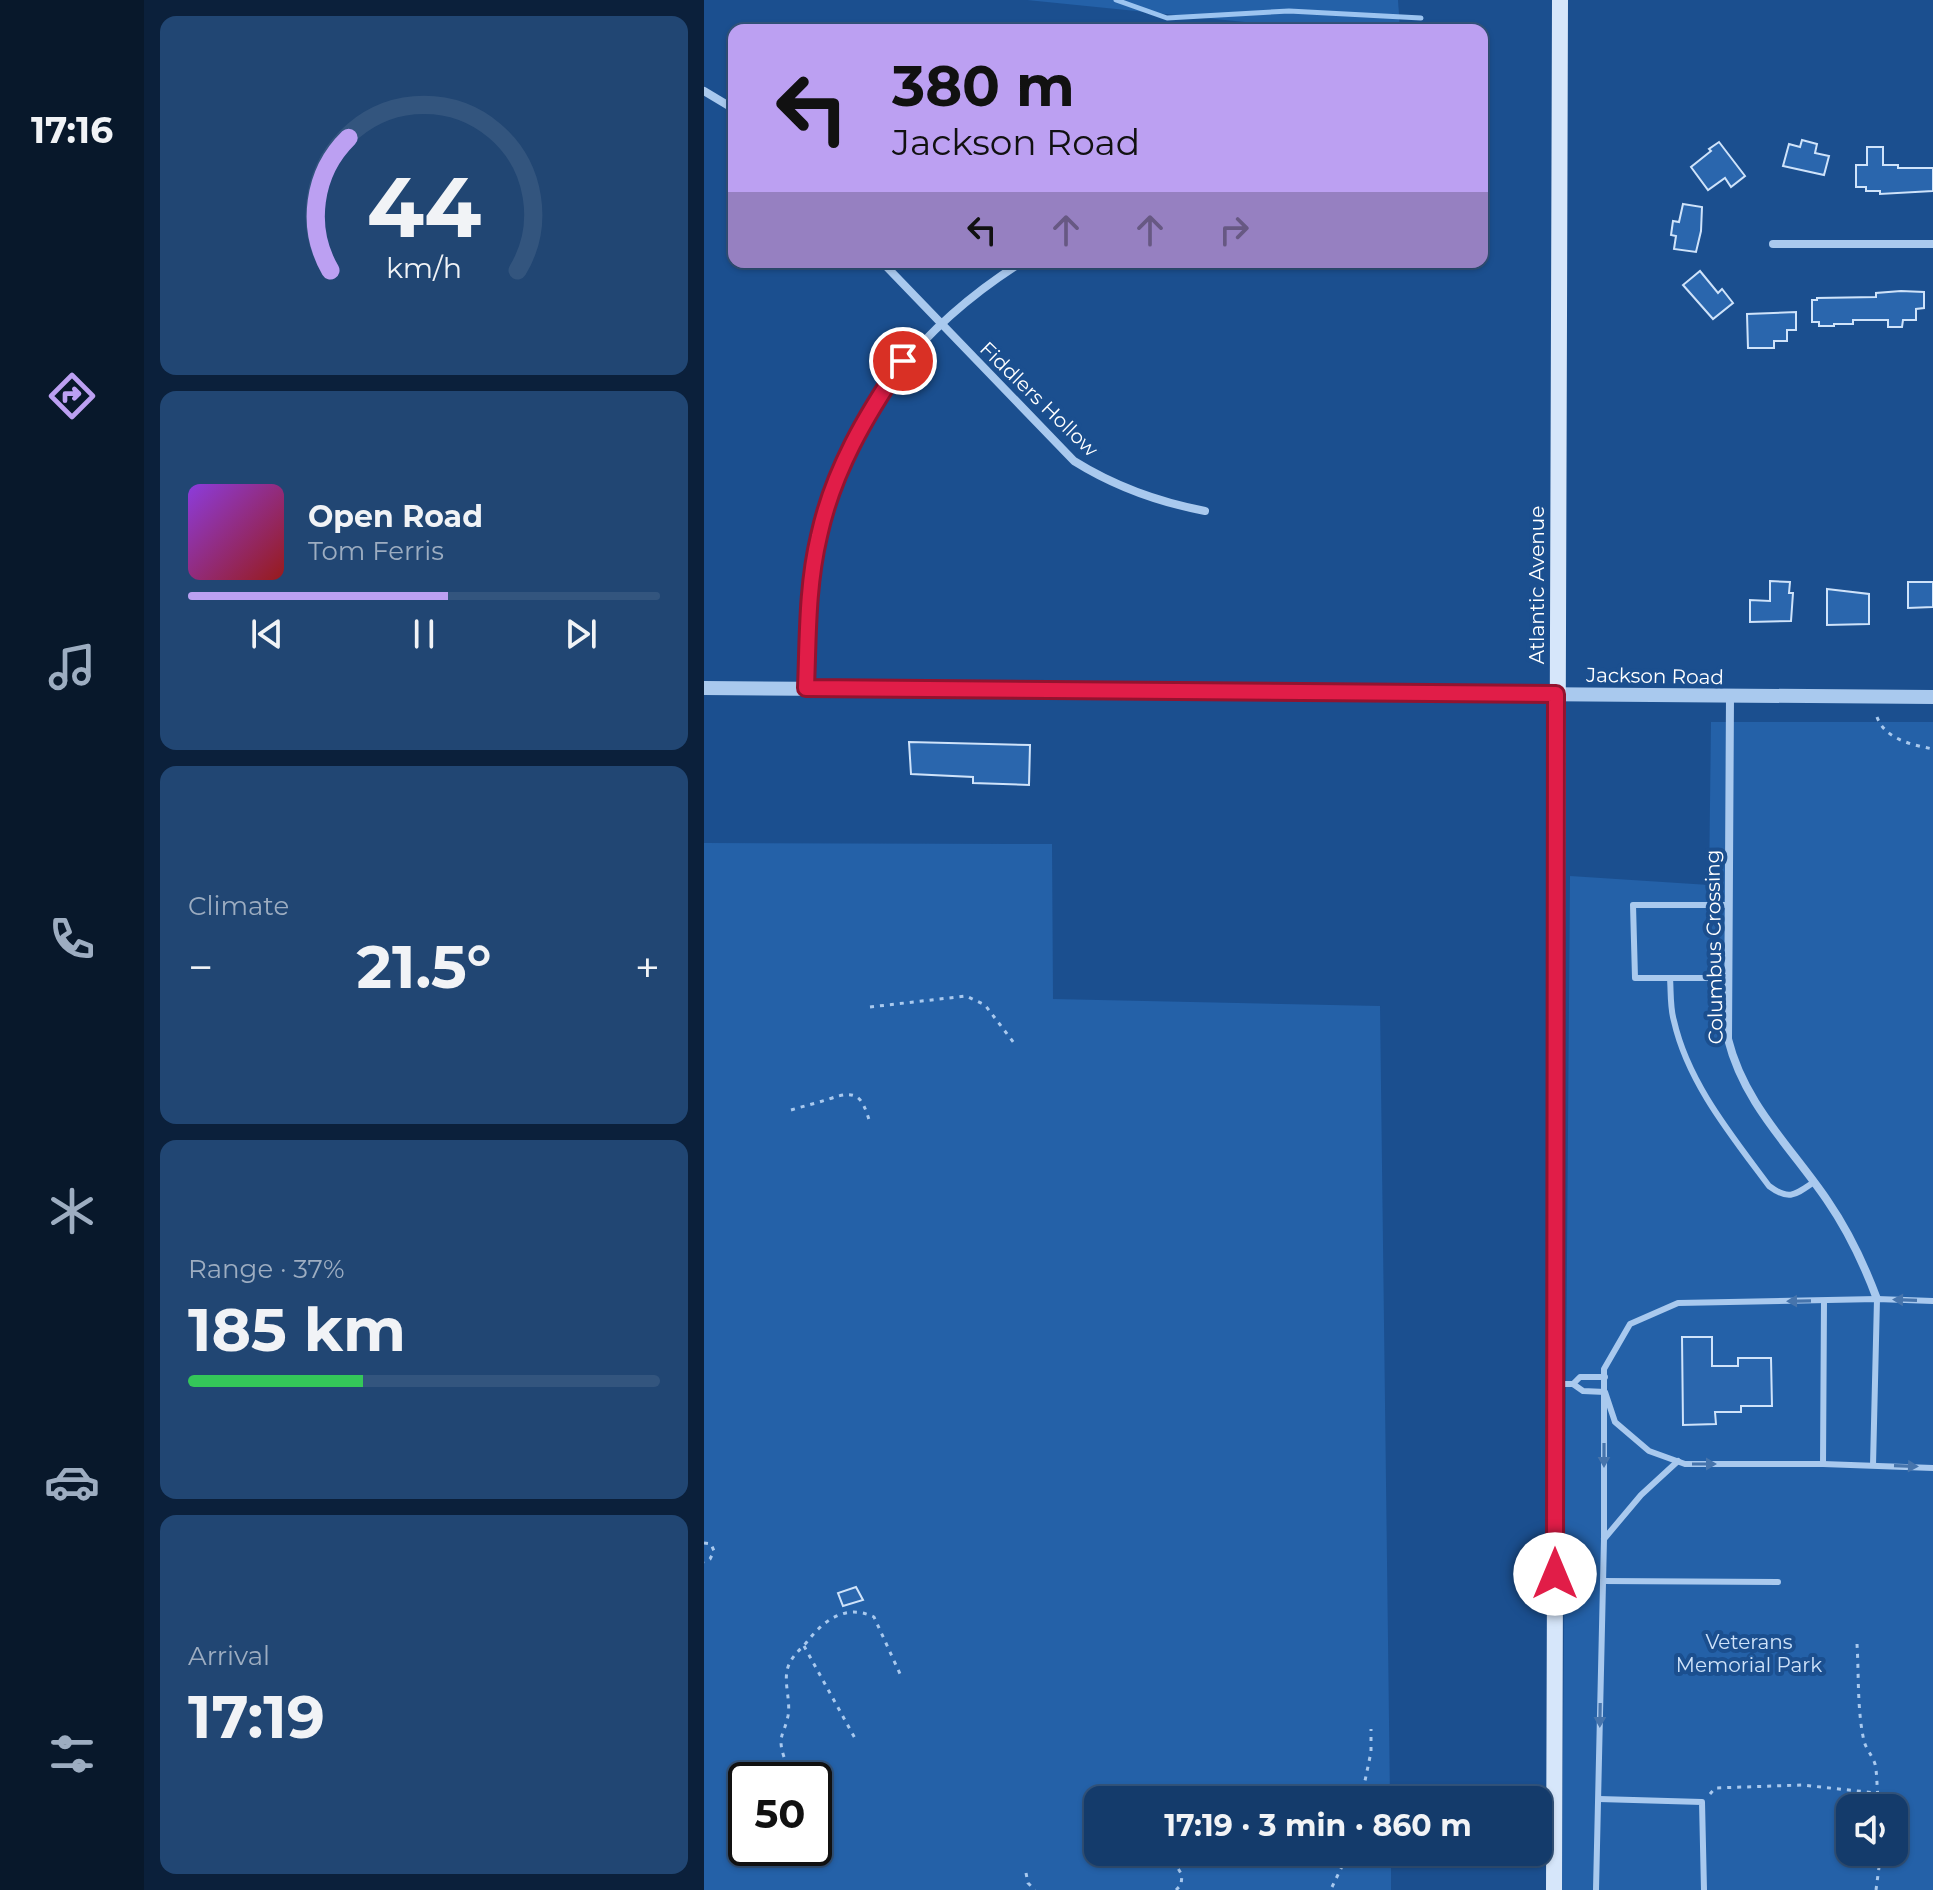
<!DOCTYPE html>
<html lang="en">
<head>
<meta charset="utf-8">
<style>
	body { margin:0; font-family:Montserrat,sans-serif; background:#214673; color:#f1f3f6; height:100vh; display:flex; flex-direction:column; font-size:30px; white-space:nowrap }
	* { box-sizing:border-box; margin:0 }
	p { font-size:26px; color:#9dadc1 }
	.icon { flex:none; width:44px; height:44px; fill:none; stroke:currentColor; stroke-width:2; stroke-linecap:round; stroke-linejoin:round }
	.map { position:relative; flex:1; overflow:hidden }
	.sheet { display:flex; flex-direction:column; gap:16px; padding:16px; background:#0b203b; width:560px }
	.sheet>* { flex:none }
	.top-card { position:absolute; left:24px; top:24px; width:760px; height:244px; border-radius:16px; box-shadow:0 2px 6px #0004,0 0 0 2px #33557e; background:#bca0f2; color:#111; overflow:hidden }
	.buttons { position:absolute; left:1132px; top:1794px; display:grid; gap:16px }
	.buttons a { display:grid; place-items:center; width:72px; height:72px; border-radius:16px; background:#143b6b; box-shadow:0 2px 6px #0004,0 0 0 2px #33557e; font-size:40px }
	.speed { position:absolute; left:24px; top:1762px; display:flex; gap:16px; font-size:40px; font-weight:700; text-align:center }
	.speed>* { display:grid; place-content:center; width:104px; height:104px; border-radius:50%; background:#143b6b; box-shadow:0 2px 6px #0004,0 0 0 2px #33557e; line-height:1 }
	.speed .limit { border:4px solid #111; border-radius:12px; background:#fff; color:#111 }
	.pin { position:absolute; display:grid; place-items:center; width:68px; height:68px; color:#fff; margin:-34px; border:4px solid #fff; border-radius:50%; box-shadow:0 2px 8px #0007 }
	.me { position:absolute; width:88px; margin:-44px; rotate:0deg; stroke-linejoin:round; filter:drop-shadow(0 0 6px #0008) }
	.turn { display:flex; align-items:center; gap:28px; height:168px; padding:0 32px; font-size:36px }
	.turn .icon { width:104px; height:104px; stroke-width:2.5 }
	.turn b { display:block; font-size:56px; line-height:68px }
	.lanes { display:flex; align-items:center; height:76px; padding:0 32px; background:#0003; justify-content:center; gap:40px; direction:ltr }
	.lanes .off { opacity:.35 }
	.big { font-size:60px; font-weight:700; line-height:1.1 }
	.sheet .widget { flex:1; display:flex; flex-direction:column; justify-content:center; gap:12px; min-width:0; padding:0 28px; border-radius:16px; background:#214673 }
	.sheet .dial { align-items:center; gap:0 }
	.dial svg { height:208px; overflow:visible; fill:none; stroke:#33557e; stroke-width:7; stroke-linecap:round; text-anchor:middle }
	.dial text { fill:#f1f3f6; stroke:none }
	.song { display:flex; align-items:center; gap:24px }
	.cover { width:96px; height:96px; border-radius:12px; background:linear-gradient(135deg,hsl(270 70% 55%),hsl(0 70% 35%)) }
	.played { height:8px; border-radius:4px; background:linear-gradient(90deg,#bca0f2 55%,#33557e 55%) }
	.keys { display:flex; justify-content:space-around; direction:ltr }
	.heat { display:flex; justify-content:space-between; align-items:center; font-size:44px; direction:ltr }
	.charge { height:12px; border-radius:6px; background:linear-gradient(90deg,#34c759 37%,#33557e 0) }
	.trip { position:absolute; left:380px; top:1786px; width:468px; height:80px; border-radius:16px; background:#143b6b; box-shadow:0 2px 6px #0004,0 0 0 2px #33557e; font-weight:700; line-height:80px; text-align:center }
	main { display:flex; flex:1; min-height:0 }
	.dock { display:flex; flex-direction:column; width:144px; justify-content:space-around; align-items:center; background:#08182b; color:#9dadc1 }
	.dock .icon { width:56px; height:56px }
	.dock .selected { color:#bca0f2 }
	.dock b { font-size:36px; color:#f1f3f6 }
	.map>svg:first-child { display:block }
</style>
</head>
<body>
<main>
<nav class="dock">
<b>17:16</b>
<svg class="icon selected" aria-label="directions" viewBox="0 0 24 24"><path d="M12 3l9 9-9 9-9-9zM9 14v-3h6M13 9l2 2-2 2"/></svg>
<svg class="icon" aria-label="music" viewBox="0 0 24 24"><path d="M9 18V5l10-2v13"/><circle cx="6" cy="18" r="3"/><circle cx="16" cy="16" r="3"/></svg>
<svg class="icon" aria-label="phone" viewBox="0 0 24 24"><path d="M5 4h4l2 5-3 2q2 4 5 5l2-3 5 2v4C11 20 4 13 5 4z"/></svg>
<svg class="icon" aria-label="climate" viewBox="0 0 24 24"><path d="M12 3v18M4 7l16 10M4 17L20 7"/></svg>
<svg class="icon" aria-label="car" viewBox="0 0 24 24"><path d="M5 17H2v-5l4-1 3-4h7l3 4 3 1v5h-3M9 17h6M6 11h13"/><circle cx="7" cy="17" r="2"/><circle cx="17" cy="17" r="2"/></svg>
<svg class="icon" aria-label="filters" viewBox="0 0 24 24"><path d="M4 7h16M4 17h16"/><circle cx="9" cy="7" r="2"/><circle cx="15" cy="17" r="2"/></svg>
</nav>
<section class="sheet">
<div class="widget dial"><svg viewBox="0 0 100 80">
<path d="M14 69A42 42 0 1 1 86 69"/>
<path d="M14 69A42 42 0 0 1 21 18" stroke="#bca0f2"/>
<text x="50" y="56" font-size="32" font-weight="700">44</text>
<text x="50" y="72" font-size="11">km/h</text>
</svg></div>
<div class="widget">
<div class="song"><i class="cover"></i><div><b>Open Road</b><p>Tom Ferris</p></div></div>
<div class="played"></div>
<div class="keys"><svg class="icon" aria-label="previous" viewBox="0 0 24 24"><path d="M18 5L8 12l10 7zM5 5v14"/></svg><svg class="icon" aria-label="pause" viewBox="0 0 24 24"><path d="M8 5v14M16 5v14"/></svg><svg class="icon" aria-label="next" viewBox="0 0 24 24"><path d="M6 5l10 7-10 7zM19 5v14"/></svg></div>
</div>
<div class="widget"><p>Climate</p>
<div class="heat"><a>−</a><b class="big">21.5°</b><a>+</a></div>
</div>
<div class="widget"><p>Range · 37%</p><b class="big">185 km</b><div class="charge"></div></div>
<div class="widget"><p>Arrival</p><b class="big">17:19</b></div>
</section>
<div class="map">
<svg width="1229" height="1890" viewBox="0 0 1229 1890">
	<rect width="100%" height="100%" fill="#1b4f8f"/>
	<!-- green -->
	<g fill="#2461a8" fill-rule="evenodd">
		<path d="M323,0H694L696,30H619Z"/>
		<path d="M1007,722H1229V1890H858L866,876L1005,885ZM1146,1808H1190V1852H1146Z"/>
		<path d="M0,843L348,844L349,999L676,1006L686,1800H394V1852H687V1890H0ZM42,1780H110V1848H42Z"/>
	</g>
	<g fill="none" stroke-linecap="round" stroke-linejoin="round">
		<!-- stream -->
		<path stroke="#9cc4f0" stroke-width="5" d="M412,0L463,18L585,11L717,18"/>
	</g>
	<!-- building -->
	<g fill="#2a66ad" stroke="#cfe3fa" stroke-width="2">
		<path d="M1098,140L1113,144L1111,153L1125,156L1120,175L1079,166L1085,144L1096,147Z"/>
		<path d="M1015,142L1041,176L1027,187L1021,178L1004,190L987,167L1007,151L1005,149Z"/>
		<path d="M1163,147H1179V165H1194V168H1229V191L1176,194V191H1162V187H1152V165H1163Z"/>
		<path d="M979,204L998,207L997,231L992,252L970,249L972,236L967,235L969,221L975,222Z"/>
		<path d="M996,271L1014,293L1018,289L1029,303L1009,319L979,285Z"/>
		<path d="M1197,291L1220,292V308L1212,309V320H1199L1198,327H1184V320H1149V324H1130V326H1115V322H1108V300H1113V298L1172,297V293Z"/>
		<path d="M1092,312V330H1083V341H1070V348H1044L1043,314Z"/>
		<path d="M1066,581L1086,582L1085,593H1089L1087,621L1046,622V600L1066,601Z"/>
		<path d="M1204,582H1229V607L1204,608Z"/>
		<path d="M1123,589L1165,594V624L1123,625Z"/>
		<path d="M205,742L326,745L325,785L269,783V777L207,774Z"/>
		<path d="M978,1337H1008V1366H1034V1358H1067L1068,1406H1037V1412H1011L1012,1424L979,1425Z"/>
		<path d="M152,1587L159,1600L139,1606L134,1593Z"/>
	</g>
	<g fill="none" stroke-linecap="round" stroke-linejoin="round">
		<!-- path -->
		<g stroke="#a9c9ee" stroke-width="3" stroke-dasharray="4 6" stroke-linecap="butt">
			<path d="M1173,717C1181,739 1208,745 1229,749"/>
			<path d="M166,1007L262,996L281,1005L310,1043"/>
			<path d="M87,1110C100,1106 113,1103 125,1099C153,1089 158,1096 166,1123"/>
			<path d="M0,1543L7,1544L10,1551L6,1559L0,1562"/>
			<path d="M1153,1644C1155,1676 1153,1710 1160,1741C1162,1749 1168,1755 1171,1764C1174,1778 1172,1793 1176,1808"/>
			<path d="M100,1646L153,1742"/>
			<path d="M80,1757C73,1736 80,1735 84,1716C87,1700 79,1682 84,1667C88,1656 95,1651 102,1643C119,1621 141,1603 170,1617L197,1676"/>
			<path d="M1006,1794L1011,1788L1098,1785L1172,1793"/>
			<path d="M657,1800L667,1752V1729"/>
			<path d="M464,1852L478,1875L477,1885L472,1890"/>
			<path d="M322,1873L324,1883L331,1890"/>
			<path d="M628,1887L645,1852"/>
			<path d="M1172,1890L1177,1852"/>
		</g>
		<!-- service -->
		<g stroke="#a9c9ee" stroke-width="6">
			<path d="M966,978C967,992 966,1008 970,1021C984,1083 1028,1136 1065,1186C1085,1201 1091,1195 1110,1182"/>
			<path d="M1022,978H931L929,905H1023"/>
			<path d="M852,1384H869L879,1391L901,1392L911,1422L945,1451L981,1464H1119L1120,1301"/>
			<path d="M869,1384L876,1377H901"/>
			<path d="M1119,1464L1229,1468"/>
			<path d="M1169,1465L1173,1299"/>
			<path d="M900,1539L937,1495L974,1461"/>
			<path d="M899,1581L1074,1582"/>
			<path d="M895,1799L998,1802L1000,1890"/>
			<path d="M892,1890L900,1539V1369L926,1324L974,1303L1173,1299L1229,1301"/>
		</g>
		<!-- minor -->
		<g stroke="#a9c9ee" stroke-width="8">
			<path d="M0,91L30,109"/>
			<path d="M1069,244H1229"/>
			<path d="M178,262L370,461C410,486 454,502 501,511"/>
			<path d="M102,688C104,637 103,585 115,535C143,416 215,327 318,262"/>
			<path d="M1026,697L1024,1039C1040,1104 1087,1147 1123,1200C1145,1232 1160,1264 1173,1299"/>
		</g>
		<!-- tertiary -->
		<path stroke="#a9c9ee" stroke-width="14" d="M0,688L1229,697"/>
		<!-- secondary -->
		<path stroke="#d6e6fa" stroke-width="16" d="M850,1890L856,0"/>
	</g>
	<!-- one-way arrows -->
	<defs><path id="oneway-solid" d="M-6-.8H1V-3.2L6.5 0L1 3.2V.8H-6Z" transform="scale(2)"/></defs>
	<g fill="#4674ac">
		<use href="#oneway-solid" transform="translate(1201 1300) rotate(-178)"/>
		<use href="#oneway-solid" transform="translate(1095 1301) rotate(179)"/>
		<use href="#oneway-solid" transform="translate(900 1455) rotate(90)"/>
		<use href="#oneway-solid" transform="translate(1000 1464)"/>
		<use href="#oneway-solid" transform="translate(1202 1466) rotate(2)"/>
		<use href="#oneway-solid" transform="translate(896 1715) rotate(91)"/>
	</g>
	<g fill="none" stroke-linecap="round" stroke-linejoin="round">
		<defs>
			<path id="route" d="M199,361C162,415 129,471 115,536C103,586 104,638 102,688L852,694L851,1574"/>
		</defs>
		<!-- route casing -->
		<use href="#route" stroke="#92132f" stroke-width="20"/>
		<!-- route -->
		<use href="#route" stroke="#e11d48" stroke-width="14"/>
	</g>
	<g text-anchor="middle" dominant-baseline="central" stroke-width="8" stroke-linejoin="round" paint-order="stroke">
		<!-- street labels -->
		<g font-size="20" fill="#fff" stroke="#1b4f8f">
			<text transform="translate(335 399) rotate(44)">Fiddlers Hollow</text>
			<text transform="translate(833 585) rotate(-90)">Atlantic Avenue</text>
			<text transform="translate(951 676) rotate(1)">Jackson Road</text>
			<text transform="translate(1010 947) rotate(-91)">Columbus Crossing</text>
		</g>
		<!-- park labels -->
		<g font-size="20" fill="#cfe3fa" stroke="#1b4f8f">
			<text x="1045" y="1642">Veterans<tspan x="1045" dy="23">Memorial Park</tspan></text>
		</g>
	</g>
</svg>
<div class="buttons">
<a><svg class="icon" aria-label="sound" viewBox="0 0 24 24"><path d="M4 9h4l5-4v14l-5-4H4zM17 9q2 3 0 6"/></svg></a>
</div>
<div class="speed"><div class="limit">50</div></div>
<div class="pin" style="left:199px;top:361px;background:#d93025"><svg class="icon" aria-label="arrive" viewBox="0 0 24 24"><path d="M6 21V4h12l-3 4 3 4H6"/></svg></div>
<svg class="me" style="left:851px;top:1574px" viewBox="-20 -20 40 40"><circle r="19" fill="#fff"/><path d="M0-13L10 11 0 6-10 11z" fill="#e11d48"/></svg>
<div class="trip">17:19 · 3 min · 860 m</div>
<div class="top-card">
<div class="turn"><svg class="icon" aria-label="left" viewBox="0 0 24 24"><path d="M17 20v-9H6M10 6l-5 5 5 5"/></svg><div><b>380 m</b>Jackson Road</div></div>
<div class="lanes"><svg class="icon" aria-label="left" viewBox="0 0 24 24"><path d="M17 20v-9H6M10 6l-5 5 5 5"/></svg><svg class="icon off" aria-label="ahead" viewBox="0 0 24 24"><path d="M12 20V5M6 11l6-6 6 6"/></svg><svg class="icon off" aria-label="ahead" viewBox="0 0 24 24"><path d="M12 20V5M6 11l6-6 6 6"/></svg><svg class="icon off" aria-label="right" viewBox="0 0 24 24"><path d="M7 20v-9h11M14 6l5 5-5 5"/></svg></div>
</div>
</div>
</main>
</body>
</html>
